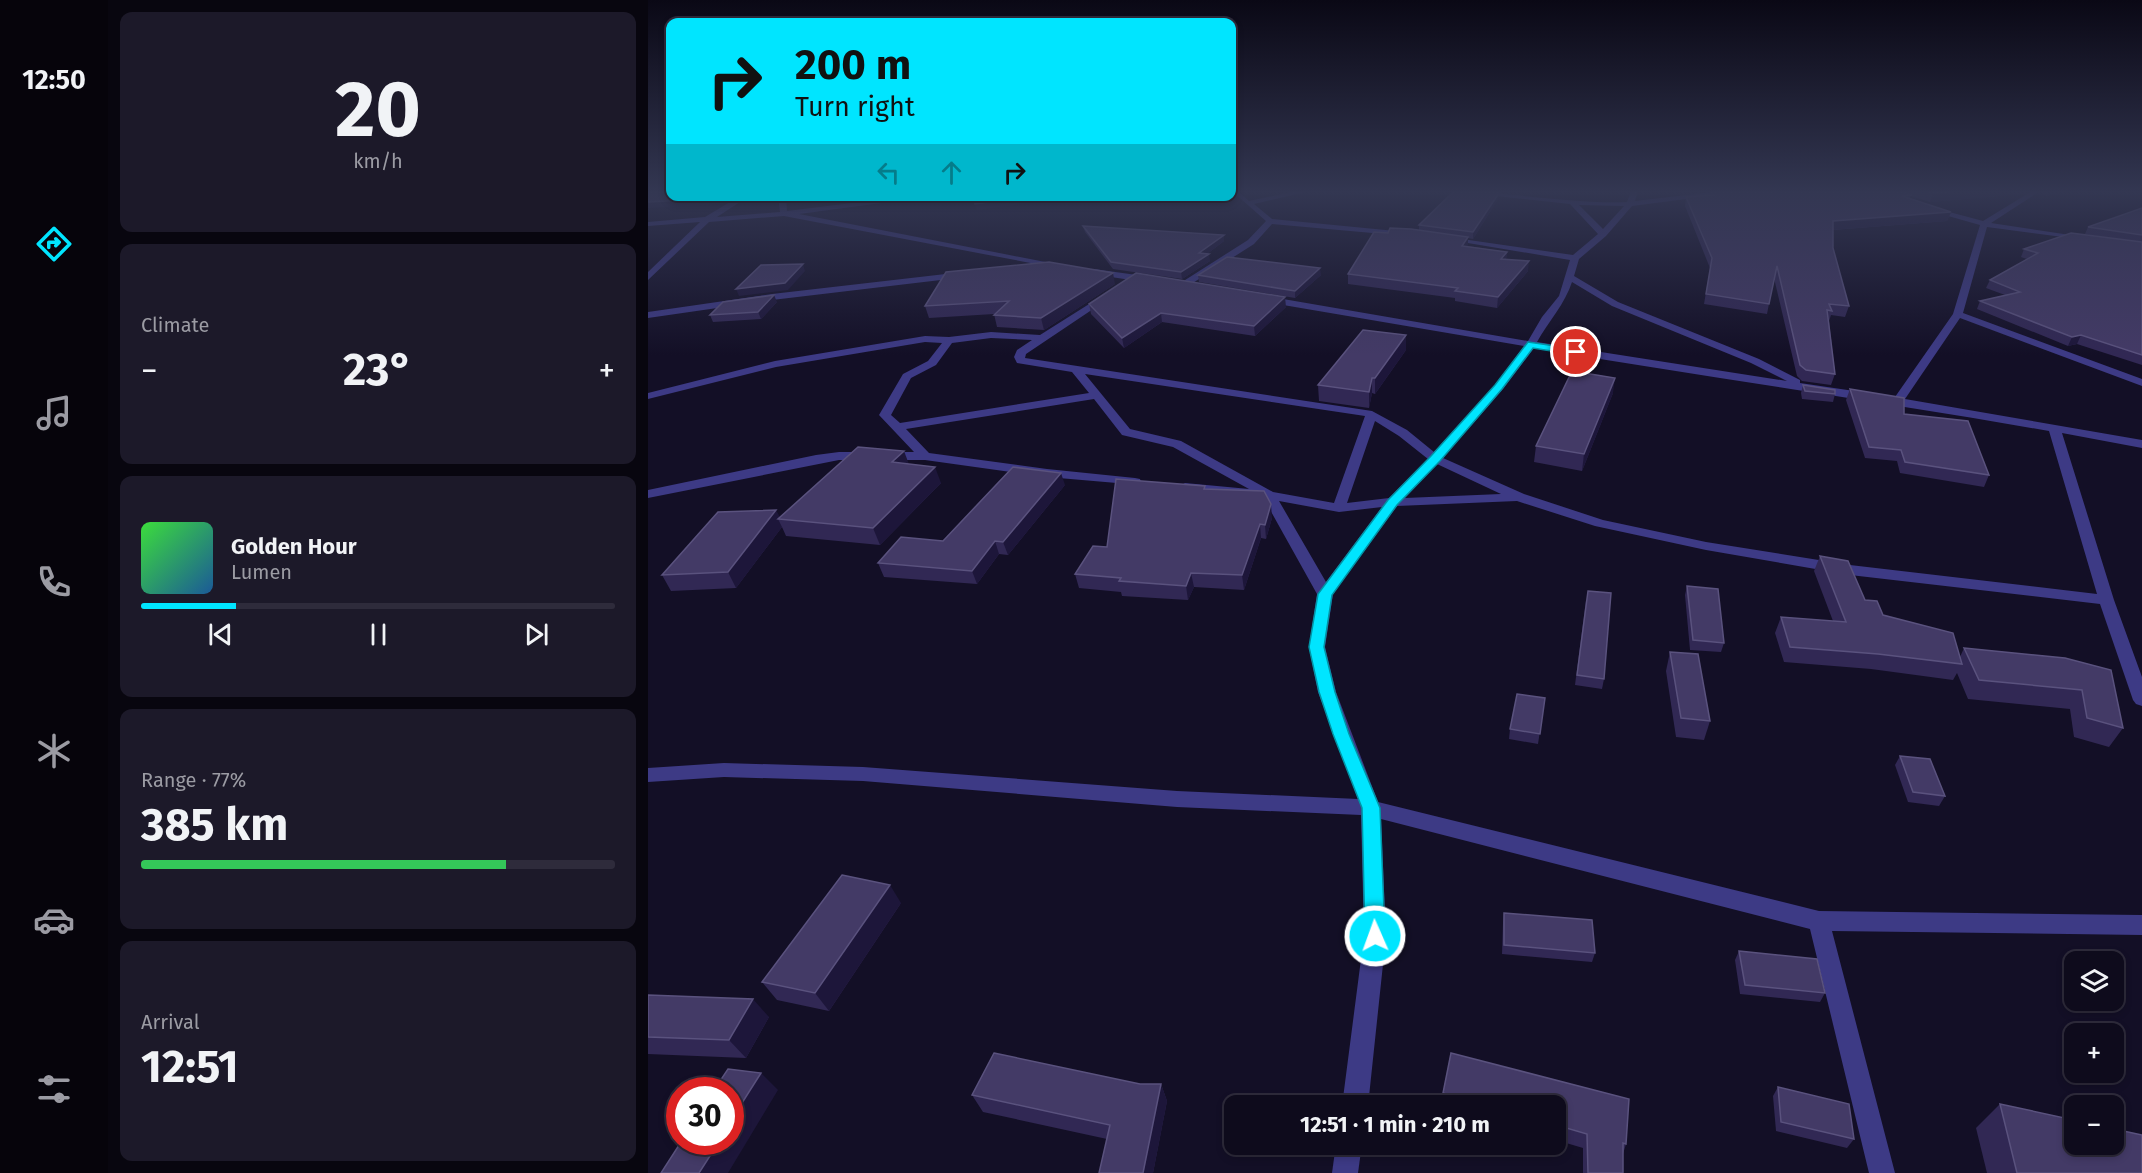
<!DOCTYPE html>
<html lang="en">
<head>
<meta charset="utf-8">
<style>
	body { margin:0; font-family:"Fira Sans",sans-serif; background:#1c1929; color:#f1f3f6; height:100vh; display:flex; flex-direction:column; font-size:22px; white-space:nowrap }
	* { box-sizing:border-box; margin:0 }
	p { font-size:20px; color:#9b9ba3 }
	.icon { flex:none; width:33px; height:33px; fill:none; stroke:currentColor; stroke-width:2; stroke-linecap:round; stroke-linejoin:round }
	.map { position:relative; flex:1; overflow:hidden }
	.details { display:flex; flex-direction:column; gap:12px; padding:12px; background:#08060f; width:540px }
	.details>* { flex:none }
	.hud { position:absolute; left:18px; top:18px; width:570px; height:183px; border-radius:12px; box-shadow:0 3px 9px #0003,0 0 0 2px #2e2b3b; background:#00e5ff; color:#111; overflow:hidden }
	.tools { position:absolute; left:1416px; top:951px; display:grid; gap:12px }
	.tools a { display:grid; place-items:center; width:60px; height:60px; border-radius:12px; background:#0e0b1c; box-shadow:0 3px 9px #0003,0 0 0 2px #2e2b3b; font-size:30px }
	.speed { position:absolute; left:18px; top:1077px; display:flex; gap:12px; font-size:30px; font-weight:700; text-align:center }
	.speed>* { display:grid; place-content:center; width:78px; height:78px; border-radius:50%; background:#0e0b1c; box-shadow:0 3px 9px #0003,0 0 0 2px #2e2b3b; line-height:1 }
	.speed .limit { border:9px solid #d22; background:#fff; color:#111 }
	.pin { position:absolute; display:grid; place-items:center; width:51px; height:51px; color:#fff; margin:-26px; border:3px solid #fff; border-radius:50%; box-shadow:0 2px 6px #0007 }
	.me { position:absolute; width:66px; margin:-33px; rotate:358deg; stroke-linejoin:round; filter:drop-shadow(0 0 4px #0008) }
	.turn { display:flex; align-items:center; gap:21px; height:126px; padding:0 30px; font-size:27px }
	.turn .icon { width:78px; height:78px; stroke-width:2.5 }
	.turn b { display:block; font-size:42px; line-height:51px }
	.lanes { display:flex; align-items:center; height:57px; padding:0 30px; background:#0003; justify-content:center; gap:30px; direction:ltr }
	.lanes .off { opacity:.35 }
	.big { font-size:45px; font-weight:700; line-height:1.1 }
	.details .widget { flex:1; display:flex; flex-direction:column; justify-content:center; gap:9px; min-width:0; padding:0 21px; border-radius:12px; background:#1c1929 }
	.details .dial { align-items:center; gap:0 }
	.dial b { font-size:78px; line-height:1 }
	.song { display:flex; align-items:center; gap:18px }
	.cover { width:72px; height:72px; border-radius:9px; background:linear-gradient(135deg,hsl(120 70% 55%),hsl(210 70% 35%)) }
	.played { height:6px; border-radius:3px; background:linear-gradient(90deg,#00e5ff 20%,#2e2b3b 20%) }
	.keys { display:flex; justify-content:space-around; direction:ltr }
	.heat { display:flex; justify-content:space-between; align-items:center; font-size:33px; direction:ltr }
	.charge { height:9px; border-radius:4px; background:linear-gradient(90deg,#34c759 77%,#2e2b3b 0) }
	.trip { position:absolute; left:576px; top:1095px; width:342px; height:60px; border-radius:12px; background:#0e0b1c; box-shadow:0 3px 9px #0003,0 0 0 2px #2e2b3b; font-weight:700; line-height:60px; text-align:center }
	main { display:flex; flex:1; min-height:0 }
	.dock { display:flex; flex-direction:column; width:108px; justify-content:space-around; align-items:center; background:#06040b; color:#9b9ba3 }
	.dock .icon { width:42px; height:42px }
	.dock .on { color:#00e5ff }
	.dock b { font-size:27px; color:#f1f3f6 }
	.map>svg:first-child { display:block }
</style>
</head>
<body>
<main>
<nav class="dock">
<b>12:50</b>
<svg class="icon on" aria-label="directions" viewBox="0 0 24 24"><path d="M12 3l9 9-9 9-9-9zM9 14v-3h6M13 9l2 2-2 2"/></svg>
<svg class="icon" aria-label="music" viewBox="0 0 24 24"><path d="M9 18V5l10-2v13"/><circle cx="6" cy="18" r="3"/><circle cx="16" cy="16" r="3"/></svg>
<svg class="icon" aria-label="phone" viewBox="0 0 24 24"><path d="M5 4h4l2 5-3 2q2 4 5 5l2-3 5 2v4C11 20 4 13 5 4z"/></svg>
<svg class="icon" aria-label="climate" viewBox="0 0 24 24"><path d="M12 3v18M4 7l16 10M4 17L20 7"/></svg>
<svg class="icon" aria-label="car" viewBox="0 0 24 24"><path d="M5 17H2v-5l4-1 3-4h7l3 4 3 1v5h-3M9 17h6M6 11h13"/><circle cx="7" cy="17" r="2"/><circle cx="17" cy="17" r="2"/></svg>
<svg class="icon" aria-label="filters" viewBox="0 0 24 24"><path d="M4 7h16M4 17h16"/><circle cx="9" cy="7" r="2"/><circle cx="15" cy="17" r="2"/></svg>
</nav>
<section class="details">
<div class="widget dial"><b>20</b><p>km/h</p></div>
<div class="widget"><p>Climate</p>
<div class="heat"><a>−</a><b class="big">23°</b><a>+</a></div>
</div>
<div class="widget">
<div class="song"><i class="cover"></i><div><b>Golden Hour</b><p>Lumen</p></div></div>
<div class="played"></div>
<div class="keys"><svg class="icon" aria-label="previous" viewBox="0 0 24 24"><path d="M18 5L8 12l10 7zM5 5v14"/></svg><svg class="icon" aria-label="pause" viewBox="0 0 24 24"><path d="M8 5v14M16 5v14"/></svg><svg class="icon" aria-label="next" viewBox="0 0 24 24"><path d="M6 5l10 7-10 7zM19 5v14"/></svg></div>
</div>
<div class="widget"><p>Range · 77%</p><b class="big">385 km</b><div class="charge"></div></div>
<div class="widget"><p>Arrival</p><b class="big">12:51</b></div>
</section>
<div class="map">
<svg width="1494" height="1173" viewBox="0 0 1494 1173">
	<rect width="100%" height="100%" fill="#130f26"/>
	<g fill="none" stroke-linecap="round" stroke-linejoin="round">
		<!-- street -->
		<g fill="#3d3a85" fill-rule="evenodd">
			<path d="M584,191H590L601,201L647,191H662L606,204L624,219L758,232L762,234L758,236L624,224L606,244L540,286H534V282L600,240L618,221Z"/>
			<path d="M800,191C860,191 919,204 979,202L983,191H990L987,201L1072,191L1061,196L984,206L958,236L931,259L926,276L970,302L1111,359L1152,380V383L1247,397L1305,314L1332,225L1279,210V206L1335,221L1384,191H1392L1343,223L1442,238L1438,240L1339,227L1315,313L1494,379V386L1312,318L1257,399L1494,440V448L1414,433L1466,600L1494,677V706L1488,704L1485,700L1452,604L1202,575L1058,550L947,526L869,501L749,506L685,594L677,647L688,692L730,802L1171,911L1494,915V935L1184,931L1247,1173H1221L1162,929L733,819L738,936L720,1106H694L716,936L713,815L529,807L215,781L76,777L0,782V768L76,763L215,767L529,791L710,799L670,692L661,647L669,594L616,499L532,490L530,487L537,483L601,489L525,447L474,435L446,399L258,429L281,453L399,469L487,478L492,479L493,482L492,485L399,477L277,460H191L0,498V490L168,455L191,452H266L231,415L255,374L280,361L294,343L277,342L128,367L0,399V393L127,361L277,336L301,337L343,332L392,335L457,294L462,297L460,299L378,354L377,358L724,411L759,430L786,452L847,385L876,346L618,302L613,299L618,296L880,341L894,317L911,296L922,260L796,239L800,237L925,255L950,234L922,204ZM931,205L976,206L955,229ZM924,282L964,306L1103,363L1139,381L889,342C900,322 917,304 924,282ZM343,338L384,340L369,350L366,357L369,363L424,372L441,393L252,423L243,415L263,378L288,365L304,343ZM886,348C1057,377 1230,401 1401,431L1449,594L1202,565L1058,542L955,520L876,494L795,458L855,389ZM437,374L717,416L686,503L625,492L533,441L482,429ZM727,421L751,436L780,459L741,498L699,503ZM789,464L853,494L757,498ZM631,501L691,512L734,507L678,582Z"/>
			<path d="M92,196H101L69,217L132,212L130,196H138L139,211L261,196H286L151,214L418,266L414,269L136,216L61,222L0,280V272L52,222L0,226V222L57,217Z"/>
			<path d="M446,269L503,277L507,280L503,283L443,274L442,272Z"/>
			<path d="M315,272L319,275L318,277L124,300L0,318V312L124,294Z"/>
			<path d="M688,1144H714L710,1173H684Z"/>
		</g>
	</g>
	<!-- wall -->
	<g fill="#312854">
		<path d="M1062,191H1380L1375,194L1282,202L1263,196L1262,199L1303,212L1299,221L1185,230V248L1201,306L1197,317L1183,315L1181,321L1187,374L1183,385L1154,381L1149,376L1126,278L1119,314L1056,304L1062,268L1037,206L1038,197L1061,195Z"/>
		<path d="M1394,191H1420L1399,196L1393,193Z"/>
		<path d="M850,199L825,239L820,238V246L859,252L858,259L880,271L849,308L807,301V298L700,284V274L740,233L771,230V225Z"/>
		<path d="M1494,208V365L1429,344L1420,346L1329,309L1332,301L1357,295L1338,288L1342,280L1379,259L1373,257L1376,249L1467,239L1437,234L1440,227Z"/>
		<path d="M435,226L576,235V241L559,254L562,261L534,279L465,269L437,232Z"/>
		<path d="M550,275H673L647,298L551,282Z"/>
		<path d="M467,284L396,330L349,327L346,314L281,318L277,306Z"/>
		<path d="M129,302L113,319L65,322L62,315Z"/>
		<path d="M441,304L638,307L607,336L514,322L476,348L443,314Z"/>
		<path d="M758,350L727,394L724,393L721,408L671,401L670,385Z"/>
		<path d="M1155,385L1187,394L1185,402L1154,399L1153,393Z"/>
		<path d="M1202,389L1256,414L1341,475L1336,487L1252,473L1249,461L1217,458L1198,400Z"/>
		<path d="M965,393L934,471L886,462L888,446Z"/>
		<path d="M261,464L293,483L232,545L138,536L134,527L88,588L23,591L14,575L132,517Z"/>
		<path d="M417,485L360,555L351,554L329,584L236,577L230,563L295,541Z"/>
		<path d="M558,489L624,518L618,539L613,538L596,590L546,587L540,600L474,596L473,592L431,588L427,574L459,547Z"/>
		<path d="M1172,556L1217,600L1235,615L1312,657L1316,648L1417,658L1475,728L1461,747L1426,737L1422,709L1320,699L1309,673L1305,680L1223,669L1136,662L1127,633L1133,617L1185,621L1166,571Z"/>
		<path d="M1039,586L1076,643L1073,652L1042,650L1037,595Z"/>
		<path d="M938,600L956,679L954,689L927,685Z"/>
		<path d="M1022,652L1062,721L1056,740L1028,737L1018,671Z"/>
		<path d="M897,698L890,744L861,739L862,729Z"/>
		<path d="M1252,756L1297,796L1291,806L1260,802L1247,765Z"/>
		<path d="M253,903L181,1011L129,1000L114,982Z"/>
		<path d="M856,913L947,953L944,962L854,954L855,922Z"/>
		<path d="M1091,951L1177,993L1172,1002L1092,994L1087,960Z"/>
		<path d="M0,995L121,1017L98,1058L0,1054Z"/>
		<path d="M803,1053L981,1099L978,1144L975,1154V1173H935V1148L908,1140V1106H794L795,1093Z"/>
		<path d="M492,1084H513L519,1101L505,1173H451L459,1139L335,1112L324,1095Z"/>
		<path d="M1130,1087L1206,1139L1199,1148L1128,1131L1125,1096Z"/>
		<path d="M1352,1104L1494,1173H1339L1328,1128Z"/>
	</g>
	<!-- shaded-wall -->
	<g fill="#1d163a">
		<path d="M1310,191H1380L1375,194L1282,202L1285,193Z"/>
		<path d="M1401,191H1420L1399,196Z"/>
		<path d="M851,193L850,199L825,239V232Z"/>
		<path d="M75,196H89L74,204L0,208V202Z"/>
		<path d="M385,196H433L329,210L327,204Z"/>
		<path d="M1303,212L1299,221L1183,230L1185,221Z"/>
		<path d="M576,235V241L551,260V253Z"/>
		<path d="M820,237V247L814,246Z"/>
		<path d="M859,252L858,261L853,259Z"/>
		<path d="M561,254L562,261L534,279L533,272Z"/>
		<path d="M881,261L880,271L849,308L850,297Z"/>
		<path d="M155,264L157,271L140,290L91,296L88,289Z"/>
		<path d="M672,268L673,275L647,298V291Z"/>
		<path d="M465,273L467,284L396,330L393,318Z"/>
		<path d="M126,295L129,302L113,319L110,312Z"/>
		<path d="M637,297L638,307L607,336L606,326Z"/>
		<path d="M513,313L514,322L476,348L474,338Z"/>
		<path d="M758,335V350L727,394V378Z"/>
		<path d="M1433,335L1429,344L1420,346L1424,337Z"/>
		<path d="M724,378V393L721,408V392Z"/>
		<path d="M967,378L965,393L934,471L936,454Z"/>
		<path d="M256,451L262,467L244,462Z"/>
		<path d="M287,467L293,483L232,545L225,528Z"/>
		<path d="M413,473L417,485L360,555L355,542Z"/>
		<path d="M623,504L624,518L618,539L617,525Z"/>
		<path d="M128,510L133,519H130L134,527L88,588L80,572Z"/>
		<path d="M612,524L613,538L596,590L594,575Z"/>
		<path d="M347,541L351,554L329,584L324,571Z"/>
		<path d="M543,573L546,587L540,600L538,586Z"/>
		<path d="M242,885L253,903L181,1011L167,993Z"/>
		<path d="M105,999L121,1017L98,1058L81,1040Z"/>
		<path d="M113,1073L130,1090L80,1173H51L71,1142H82V1122Z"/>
		<path d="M513,1084L519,1101L505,1173H495Z"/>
	</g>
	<!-- building -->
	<g fill="#433a66" stroke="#5a527e" stroke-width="1.5">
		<path d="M0,191H22V196H75L72,198L0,202Z"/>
		<path d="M806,191H837L851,193L825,232L771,225Z"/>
		<path d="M1062,191H1251L1264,195L1254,196L1303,212L1185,221V248L1201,306L1181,304L1184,311L1179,310L1187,374L1158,370L1152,365L1129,266L1121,304L1058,294L1064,258L1038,197L1066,195Z"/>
		<path d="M1278,191H1310L1285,193Z"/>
		<path d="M326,196H385L327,204Z"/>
		<path d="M1494,208V235L1440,227Z"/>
		<path d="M435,226L576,235L551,253L561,254L533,272L463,262Z"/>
		<path d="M742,228L763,229L820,237L814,246L859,252L853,259L881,261L850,297L807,291L810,288L700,274L726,232L740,233Z"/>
		<path d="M1423,233L1494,242V355L1433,335L1424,337L1332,301L1372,292L1342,280L1390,253L1376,249Z"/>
		<path d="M579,257L672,268L647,291L550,275Z"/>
		<path d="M401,262L465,273L393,318L346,315L361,301L277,306L298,272Z"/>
		<path d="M155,264L137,283L88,289L113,265Z"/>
		<path d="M488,273L637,297L606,326L513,313L474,338L441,304Z"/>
		<path d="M126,295L110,312L62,315L75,302Z"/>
		<path d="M715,330L758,335L727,378H724L721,392L670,385Z"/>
		<path d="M924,371L967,378L936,454L888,446Z"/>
		<path d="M1155,385L1187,390V394L1157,391Z"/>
		<path d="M1202,389L1256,398V414L1320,421L1341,475L1257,462L1253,450L1221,447Z"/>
		<path d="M210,447L256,451L244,462L287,467L225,528L130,519Z"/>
		<path d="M365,467L413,473L355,542L347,541L324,571L230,563L253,537L295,541Z"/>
		<path d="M468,479L557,486L556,489L616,491L623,504L617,525L612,524L594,575L543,573L538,586L471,581L473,578L427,574L445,546L459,547Z"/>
		<path d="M128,510L80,572L14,575L70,512Z"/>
		<path d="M1172,556L1200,561L1217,600L1229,601L1235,615L1305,633L1314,664L1230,654L1142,647L1133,617L1198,622Z"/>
		<path d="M1039,586L1070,589L1076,643L1045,640Z"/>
		<path d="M940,591L963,593L956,679L929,675Z"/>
		<path d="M1316,648L1417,658L1463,670L1475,728L1439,718L1434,690L1331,680Z"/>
		<path d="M1022,652L1050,654L1062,721L1033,718Z"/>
		<path d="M869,694L897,698L892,734L862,729Z"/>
		<path d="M1252,756L1282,759L1297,796L1265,792Z"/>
		<path d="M194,875L242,885L167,993L114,982Z"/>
		<path d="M856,913L944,920L947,953L856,945Z"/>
		<path d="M1091,951L1169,959L1177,993L1097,985Z"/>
		<path d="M0,995L105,999L81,1040L0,1037Z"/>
		<path d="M346,1053L492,1084H513L495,1173H451L462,1125L324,1095Z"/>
		<path d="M803,1053L981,1099L978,1144L975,1143V1173H940L939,1134L908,1125V1106H838L795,1093Z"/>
		<path d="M80,1069L113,1073L82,1122V1090H66Z"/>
		<path d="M1130,1087L1201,1104L1206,1139L1133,1122Z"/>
		<path d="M1352,1104L1426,1120V1144H1466V1129L1494,1135V1173H1369Z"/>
		<path d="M33,1142H71L51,1173H13Z"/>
	</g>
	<!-- sky -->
	<linearGradient id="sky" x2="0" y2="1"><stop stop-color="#0a0815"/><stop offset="0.54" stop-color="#333752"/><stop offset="1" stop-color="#333752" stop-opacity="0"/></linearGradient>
	<rect width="1494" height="355" fill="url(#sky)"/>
	<!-- route -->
	<path fill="#00e5ff" stroke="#0095a6" stroke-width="1.5" d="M880,342L928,349L932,352L928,355L885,348L854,389L792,461L749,505L684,595L676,647L687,692L701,734L732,808L737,936L734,943L727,945L720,943L717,936L714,808L685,734L671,692L661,647L670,594L740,500L783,456L847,385Z"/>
</svg>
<div class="tools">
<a><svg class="icon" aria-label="layers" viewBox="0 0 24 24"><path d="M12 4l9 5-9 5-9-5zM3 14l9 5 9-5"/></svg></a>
<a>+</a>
<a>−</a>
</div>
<div class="speed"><div class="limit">30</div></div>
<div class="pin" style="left:928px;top:352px;background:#d93025"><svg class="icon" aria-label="arrive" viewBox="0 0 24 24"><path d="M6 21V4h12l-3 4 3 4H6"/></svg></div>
<svg class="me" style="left:727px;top:936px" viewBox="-20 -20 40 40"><circle r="17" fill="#00e5ff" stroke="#fff" stroke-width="3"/><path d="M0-11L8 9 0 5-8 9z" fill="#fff"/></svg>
<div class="trip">12:51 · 1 min · 210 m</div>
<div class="hud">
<div class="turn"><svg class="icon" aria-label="right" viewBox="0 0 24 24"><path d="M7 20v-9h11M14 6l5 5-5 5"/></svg><div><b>200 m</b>Turn right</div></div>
<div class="lanes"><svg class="icon off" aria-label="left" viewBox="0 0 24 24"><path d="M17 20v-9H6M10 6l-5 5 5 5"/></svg><svg class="icon off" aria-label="ahead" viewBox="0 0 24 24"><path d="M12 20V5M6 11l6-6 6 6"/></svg><svg class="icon" aria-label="right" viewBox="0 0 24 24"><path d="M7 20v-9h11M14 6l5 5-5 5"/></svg></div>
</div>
</div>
</main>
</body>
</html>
